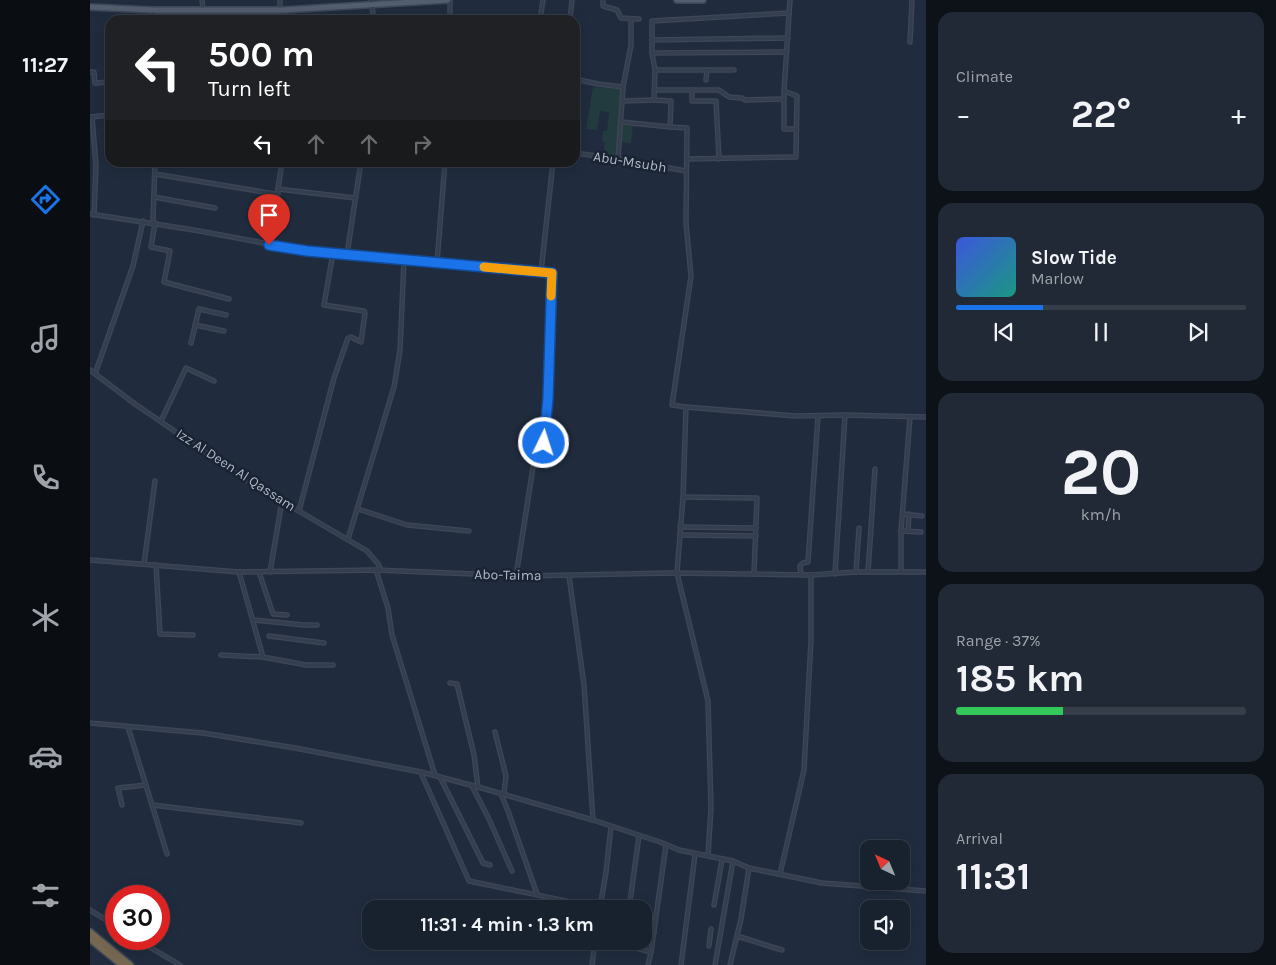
<!DOCTYPE html>
<html lang="en">
<head>
<meta charset="utf-8">
<style>
	body { margin:0; font-family:Karla,sans-serif; background:#212936; color:#f1f3f6; height:100vh; display:flex; flex-direction:column; font-size:19px; white-space:nowrap }
	* { box-sizing:border-box; margin:0 }
	p { font-size:16px; color:#9fa3aa }
	.icon { flex:none; width:28px; height:28px; fill:none; stroke:currentColor; stroke-width:2; stroke-linecap:round; stroke-linejoin:round }
	.map { position:relative; flex:1; overflow:hidden }
	.drawer { display:flex; flex-direction:column; gap:12px; padding:12px; background:#0d1219; width:350px }
	.drawer>* { flex:none }
	.guide { position:absolute; left:15px; top:15px; width:475px; height:152px; border-radius:15px; box-shadow:0 2px 12px #0003,0 0 0 1px #363e4a; background:#202124; color:#fff; overflow:hidden }
	.needle { width:32px; rotate:316deg }
	.buttons { position:absolute; left:770px; top:840px; display:grid; gap:10px }
	.buttons a { display:grid; place-items:center; width:50px; height:50px; border-radius:10px; background:#18212e; box-shadow:0 2px 12px #0003,0 0 0 1px #363e4a; font-size:25px }
	.speed { position:absolute; left:15px; top:885px; display:flex; gap:10px; font-size:25px; font-weight:700; text-align:center }
	.speed>* { display:grid; place-content:center; width:65px; height:65px; border-radius:50%; background:#18212e; box-shadow:0 2px 12px #0003,0 0 0 1px #363e4a; line-height:1 }
	.speed .limit { border:8px solid #d22; background:#fff; color:#111 }
	.pin { position:absolute; display:grid; place-items:center; width:42px; height:42px; color:#fff; margin:-51px -21px; border-radius:50% 50% 50% 0; rotate:-45deg; box-shadow:0 0 5px #0007 }
	.pin .icon { rotate:45deg }
	.me { position:absolute; width:55px; margin:-28px; rotate:4deg; stroke-linejoin:round; filter:drop-shadow(0 0 4px #0008) }
	.turn { display:flex; align-items:center; gap:18px; height:105px; padding:0 20px; font-size:22px }
	.turn .icon { width:65px; height:65px; stroke-width:2.5 }
	.turn b { display:block; font-size:35px; line-height:42px }
	.lanes { display:flex; align-items:center; height:48px; padding:0 20px; background:#0003; justify-content:center; gap:25px; direction:ltr }
	.lanes .off { opacity:.35 }
	.big { font-size:38px; font-weight:700; line-height:1.1 }
	.drawer .widget { flex:1; display:flex; flex-direction:column; justify-content:center; gap:8px; min-width:0; padding:0 18px; border-radius:15px; background:#212936 }
	.drawer .dial { align-items:center; gap:0 }
	.dial b { font-size:65px; line-height:1 }
	.song { display:flex; align-items:center; gap:15px }
	.cover { width:60px; height:60px; border-radius:8px; background:linear-gradient(135deg,hsl(230 70% 55%),hsl(170 70% 35%)) }
	.played { height:5px; border-radius:2px; background:linear-gradient(90deg,#1a73e8 30%,#363e4a 30%) }
	.keys { display:flex; justify-content:space-around; direction:ltr }
	.heat { display:flex; justify-content:space-between; align-items:center; font-size:28px; direction:ltr }
	.charge { height:8px; border-radius:4px; background:linear-gradient(90deg,#34c759 37%,#363e4a 0) }
	.trip { position:absolute; left:272px; top:900px; width:290px; height:50px; border-radius:15px; background:#18212e; box-shadow:0 2px 12px #0003,0 0 0 1px #363e4a; font-weight:700; line-height:50px; text-align:center }
	main { display:flex; flex:1; min-height:0 }
	.dock { display:flex; flex-direction:column; width:90px; justify-content:space-around; align-items:center; background:#0a0d12; color:#9fa3aa }
	.dock .icon { width:35px; height:35px }
	.dock .current { color:#1a73e8 }
	.dock b { font-size:22px; color:#f1f3f6 }
	.map>svg:first-child { display:block }
</style>
</head>
<body>
<main>
<nav class="dock">
<b>11:27</b>
<svg class="icon current" aria-label="directions" viewBox="0 0 24 24"><path d="M12 3l9 9-9 9-9-9zM9 14v-3h6M13 9l2 2-2 2"/></svg>
<svg class="icon" aria-label="music" viewBox="0 0 24 24"><path d="M9 18V5l10-2v13"/><circle cx="6" cy="18" r="3"/><circle cx="16" cy="16" r="3"/></svg>
<svg class="icon" aria-label="phone" viewBox="0 0 24 24"><path d="M5 4h4l2 5-3 2q2 4 5 5l2-3 5 2v4C11 20 4 13 5 4z"/></svg>
<svg class="icon" aria-label="climate" viewBox="0 0 24 24"><path d="M12 3v18M4 7l16 10M4 17L20 7"/></svg>
<svg class="icon" aria-label="car" viewBox="0 0 24 24"><path d="M5 17H2v-5l4-1 3-4h7l3 4 3 1v5h-3M9 17h6M6 11h13"/><circle cx="7" cy="17" r="2"/><circle cx="17" cy="17" r="2"/></svg>
<svg class="icon" aria-label="filters" viewBox="0 0 24 24"><path d="M4 7h16M4 17h16"/><circle cx="9" cy="7" r="2"/><circle cx="15" cy="17" r="2"/></svg>
</nav>
<div class="map">
<svg width="836" height="965" viewBox="0 0 836 965">
	<rect width="100%" height="100%" fill="#202c3e"/>
	<!-- green -->
	<g fill="#223b3f">
		<path d="M503,87L532,89L527,156L513,155L515,142L512,141L513,131H517L519,112L510,111L507,130L496,129Z"/>
		<path d="M535,123L543,124L541,143L531,142L533,124Z"/>
	</g>
	<g fill="none" stroke-linecap="round" stroke-linejoin="round">
		<defs>
			<g id="minor">
				<path d="M112,0L113,9"/>
				<path d="M190,0V9"/>
				<path d="M281,0L284,20"/>
				<path d="M513,0V6L527,10L531,18L549,19"/>
				<path d="M193,10V20"/>
				<path d="M63,20V10"/>
				<path d="M360,20V0"/>
				<path d="M450,20L453,0"/>
				<path d="M480,20L482,0"/>
				<path d="M562,40L698,38"/>
				<path d="M820,42L822,0"/>
				<path d="M562,53L696,52"/>
				<path d="M565,70H644"/>
				<path d="M0,72H4L5,83L20,82"/>
				<path d="M485,79L508,84L533,87"/>
				<path d="M616,80L617,70"/>
				<path d="M565,90H629L639,97L652,98L655,100L694,99"/>
				<path d="M602,90V101H626L629,159"/>
				<path d="M694,92V129H706"/>
				<path d="M533,101L564,100"/>
				<path d="M1,117L20,115"/>
				<path d="M2,117L6,165L4,215"/>
				<path d="M532,122L580,127"/>
				<path d="M485,153L528,159L596,171"/>
				<path d="M528,159L533,87L541,45V19"/>
				<path d="M597,159L706,157L707,96L694,91L700,0"/>
				<path d="M65,162L63,220L65,223L61,247L80,251L74,282L139,299"/>
				<path d="M192,162L188,189L265,198"/>
				<path d="M65,174L185,194H188V189"/>
				<path d="M64,197L125,208"/>
				<path d="M0,214L104,230L217,251L462,273L458,398L453,456L444,461L426,576"/>
				<path d="M257,254L271,162"/>
				<path d="M347,263L355,162"/>
				<path d="M451,272L463,162"/>
				<path d="M105,325L134,331"/>
				<path d="M101,343L109,309L136,315"/>
				<path d="M0,370L45,404L156,480L277,551L289,565L290,570"/>
				<path d="M5,374L43,266L53,221"/>
				<path d="M596,407L706,416L755,415L836,417"/>
				<path d="M71,421L96,368L124,381"/>
				<path d="M593,497L667,498L664,573"/>
				<path d="M268,509L317,525L379,531"/>
				<path d="M209,511L244,378L258,338L261,337L271,342L275,313L274,311L234,305L243,253"/>
				<path d="M813,514L832,516"/>
				<path d="M590,527L666,528"/>
				<path d="M811,531L820,417"/>
				<path d="M818,531L819,514"/>
				<path d="M590,535L666,536"/>
				<path d="M258,539L304,387L310,350L314,260"/>
				<path d="M0,560L149,572L286,570L435,576L581,573L721,575L766,572H836"/>
				<path d="M54,564L65,481"/>
				<path d="M66,565L70,634L103,635"/>
				<path d="M286,570L298,608L302,635L345,775"/>
				<path d="M811,571V531L831,532"/>
				<path d="M149,572L173,657"/>
				<path d="M169,572L183,614L197,615"/>
				<path d="M180,572L192,501"/>
				<path d="M766,572L769,528"/>
				<path d="M778,572L785,469"/>
				<path d="M745,574L755,415"/>
				<path d="M711,575L710,566L713,563L718,562L728,416"/>
				<path d="M479,576L494,685L503,820"/>
				<path d="M163,620L214,625H227"/>
				<path d="M179,636L234,643"/>
				<path d="M131,655L173,657L216,665H243"/>
				<path d="M360,683L367,684L384,755L388,787"/>
				<path d="M0,723L113,733L205,748L331,772L388,787L503,820L570,842L589,850L643,861L659,868L732,883L836,891"/>
				<path d="M38,727L62,805L211,823"/>
				<path d="M405,732L416,776L414,793L411,794L418,811L447,894"/>
				<path d="M331,773L379,881L510,908"/>
				<path d="M350,777L393,863L400,865"/>
				<path d="M382,786L398,817L422,871"/>
				<path d="M32,805L28,788L56,785"/>
				<path d="M62,805L77,854"/>
				<path d="M618,856L621,808L618,701L587,573L593,497L596,407L582,405L601,276L596,223L597,128L580,127L581,101L564,100L565,70L562,53V21L699,13"/>
				<path d="M690,874L714,770L721,640V575"/>
				<path d="M624,905L632,860"/>
				<path d="M510,908L516,872L521,827"/>
				<path d="M539,909L549,836"/>
				<path d="M0,910L26,926"/>
				<path d="M554,930L564,933"/>
				<path d="M647,936L692,950"/>
				<path d="M46,939L90,965"/>
				<path d="M519,941L561,952"/>
				<path d="M619,946L621,929"/>
				<path d="M502,965L505,941"/>
				<path d="M558,965L561,952L576,845"/>
				<path d="M591,965L605,855"/>
				<path d="M625,965L643,861"/>
				<path d="M640,965L651,919L659,868"/>
			</g>
			<g id="major">
				<path d="M587,0H613"/>
				<path d="M0,7L63,10H193L358,0"/>
			</g>
			<g id="highway">
				<path d="M0,932L40,965"/>
				<path d="M0,939L32,965"/>
			</g>
		</defs>
		<!-- minor casing -->
		<use href="#minor" stroke="#3d4757" stroke-width="5.5"/>
		<!-- major casing -->
		<use href="#major" stroke="#3d4757" stroke-width="8"/>
		<!-- highway casing -->
		<use href="#highway" stroke="#3c4655" stroke-width="9"/>
		<!-- minor -->
		<use href="#minor" stroke="#343e4e" stroke-width="3"/>
		<!-- major -->
		<use href="#major" stroke="#525d6e" stroke-width="5"/>
		<!-- highway -->
		<use href="#highway" stroke="#756750" stroke-width="6"/>
	</g>
	<g fill="none" stroke-linecap="round" stroke-linejoin="round">
		<defs>
			<path id="route" d="M179,245L217,251L462,273L458,398L454,443"/>
		</defs>
		<!-- route casing -->
		<use href="#route" stroke="#114b97" stroke-width="12"/>
		<!-- route -->
		<use href="#route" stroke="#1a73e8" stroke-width="9"/>
		<!-- slow -->
		<path stroke="#f59e0b" stroke-width="9" d="M394,267L462,273L461,296"/>
	</g>
	<g text-anchor="middle" dominant-baseline="central" stroke-width="5" stroke-linejoin="round" paint-order="stroke">
		<!-- street labels -->
		<g font-size="14" fill="#b0b9c9" stroke="#192332">
			<text transform="translate(540 162) rotate(9)">Abu-Msubh</text>
			<text transform="translate(146 470) rotate(33)">Izz Al Deen Al Qassam</text>
			<text transform="translate(418 575) rotate(1)">Abo-Taima</text>
		</g>
	</g>
</svg>
<div class="buttons">
<a><svg class="needle" viewBox="-14 -14 28 28"><path d="M0-13l5 13h-10z" fill="#e53935"/><path d="M0 13l5-13h-10z" fill="#9fa3aa"/></svg></a>
<a><svg class="icon" aria-label="sound" viewBox="0 0 24 24"><path d="M4 9h4l5-4v14l-5-4H4zM17 9q2 3 0 6"/></svg></a>
</div>
<div class="speed"><div class="limit">30</div></div>
<div class="pin" style="left:179px;top:245px;background:#d93025"><svg class="icon" aria-label="arrive" viewBox="0 0 24 24"><path d="M6 21V4h12l-3 4 3 4H6"/></svg></div>
<svg class="me" style="left:454px;top:443px" viewBox="-20 -20 40 40"><circle r="17" fill="#1a73e8" stroke="#fff" stroke-width="3"/><path d="M0-11L8 9 0 5-8 9z" fill="#fff"/></svg>
<div class="trip">11:31 · 4 min · 1.3 km</div>
<div class="guide">
<div class="turn"><svg class="icon" aria-label="left" viewBox="0 0 24 24"><path d="M17 20v-9H6M10 6l-5 5 5 5"/></svg><div><b>500 m</b>Turn left</div></div>
<div class="lanes"><svg class="icon" aria-label="left" viewBox="0 0 24 24"><path d="M17 20v-9H6M10 6l-5 5 5 5"/></svg><svg class="icon off" aria-label="ahead" viewBox="0 0 24 24"><path d="M12 20V5M6 11l6-6 6 6"/></svg><svg class="icon off" aria-label="ahead" viewBox="0 0 24 24"><path d="M12 20V5M6 11l6-6 6 6"/></svg><svg class="icon off" aria-label="right" viewBox="0 0 24 24"><path d="M7 20v-9h11M14 6l5 5-5 5"/></svg></div>
</div>
</div>
<section class="drawer">
<div class="widget"><p>Climate</p>
<div class="heat"><a>−</a><b class="big">22°</b><a>+</a></div>
</div>
<div class="widget">
<div class="song"><i class="cover"></i><div><b>Slow Tide</b><p>Marlow</p></div></div>
<div class="played"></div>
<div class="keys"><svg class="icon" aria-label="previous" viewBox="0 0 24 24"><path d="M18 5L8 12l10 7zM5 5v14"/></svg><svg class="icon" aria-label="pause" viewBox="0 0 24 24"><path d="M8 5v14M16 5v14"/></svg><svg class="icon" aria-label="next" viewBox="0 0 24 24"><path d="M6 5l10 7-10 7zM19 5v14"/></svg></div>
</div>
<div class="widget dial"><b>20</b><p>km/h</p></div>
<div class="widget"><p>Range · 37%</p><b class="big">185 km</b><div class="charge"></div></div>
<div class="widget"><p>Arrival</p><b class="big">11:31</b></div>
</section>
</main>
</body>
</html>
